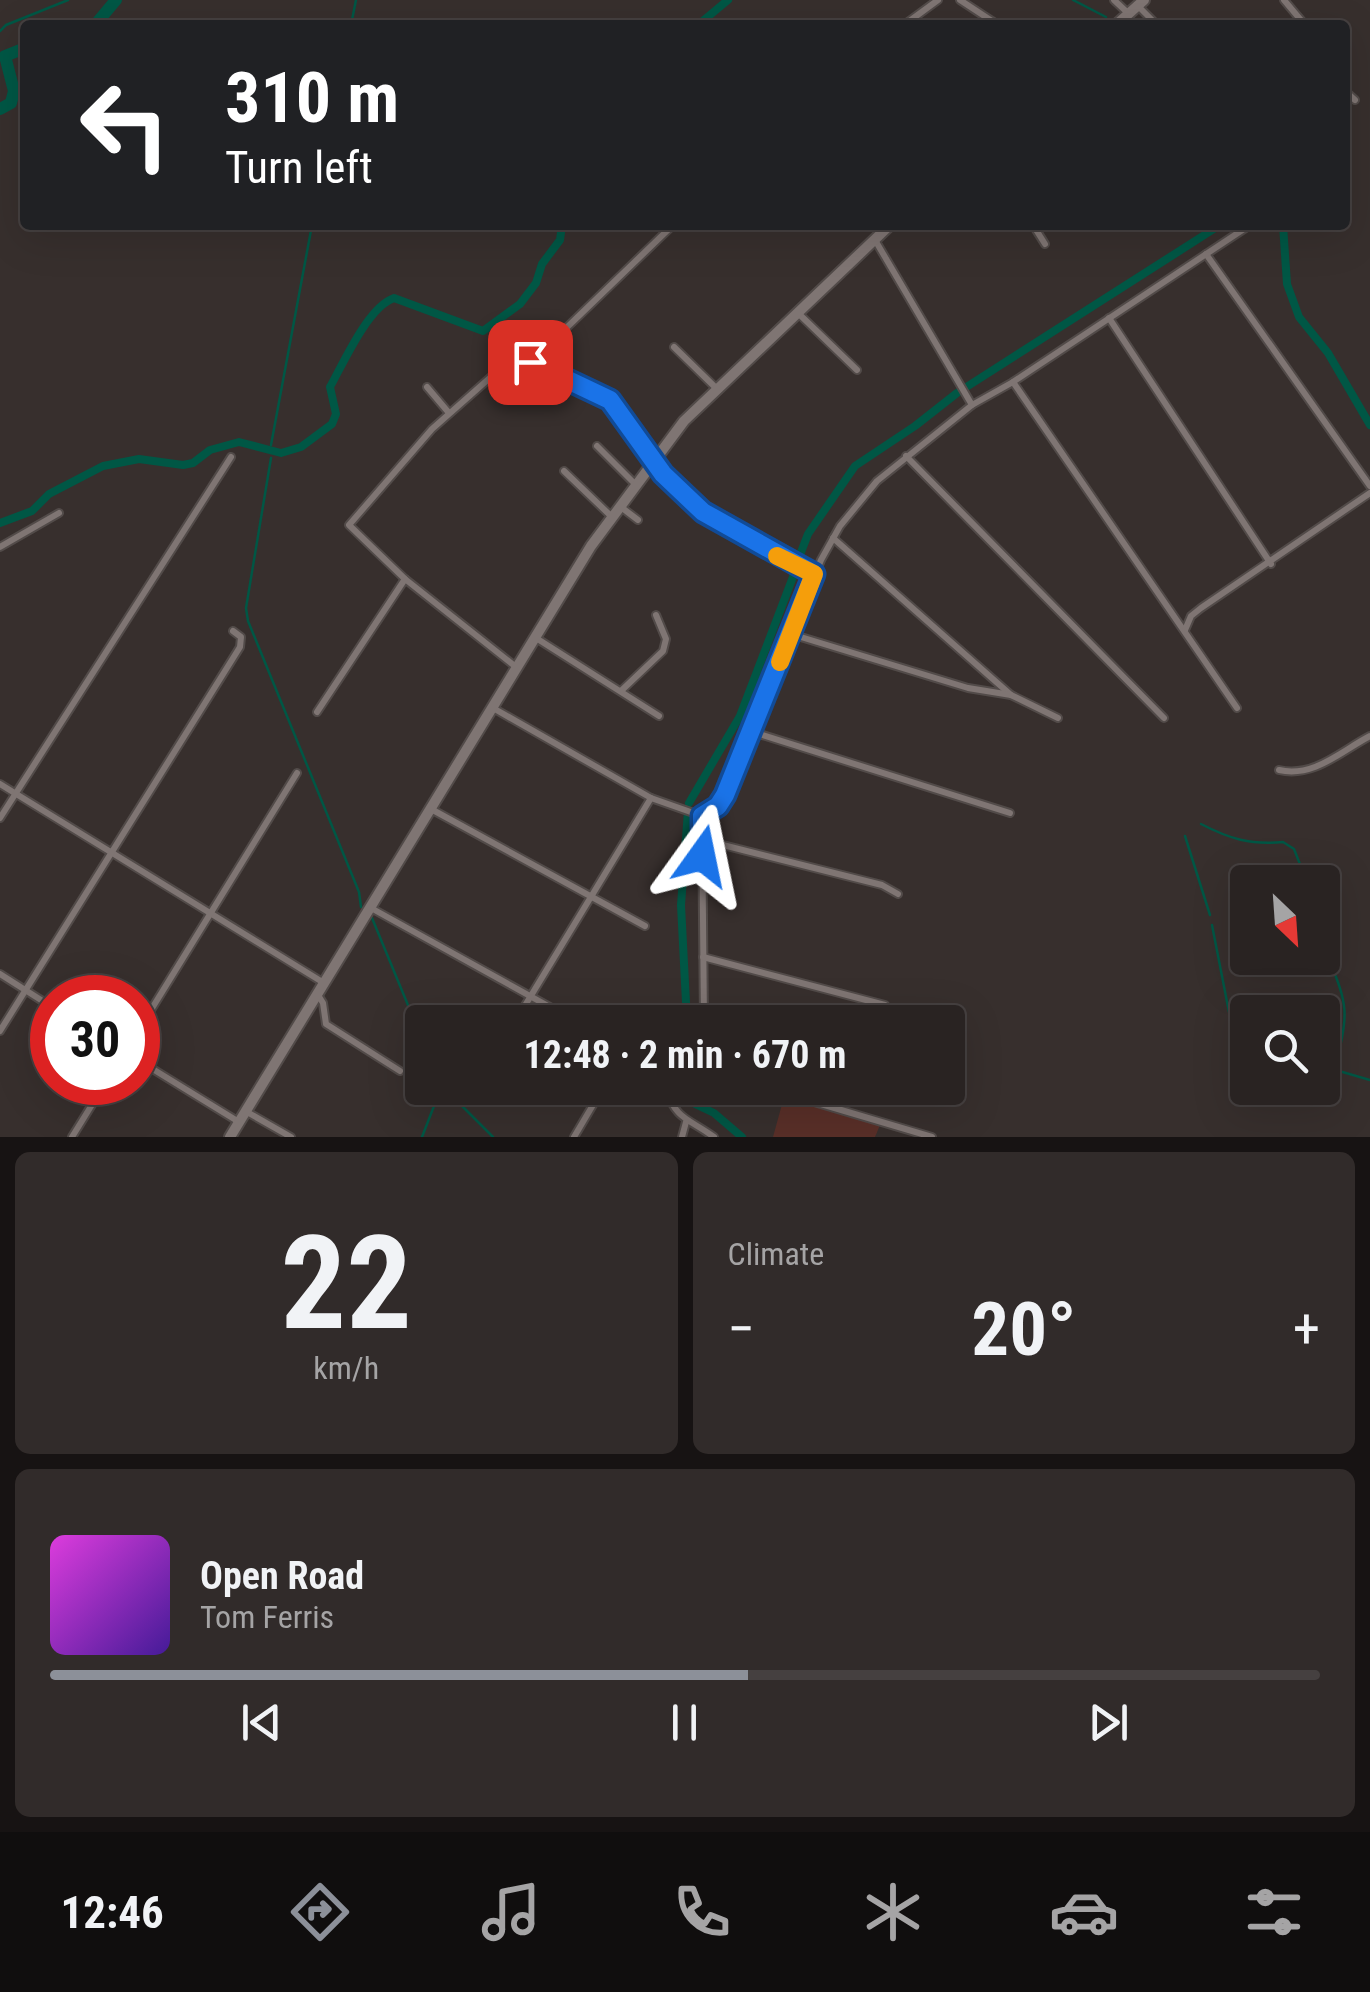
<!DOCTYPE html>
<html lang="en">
<head>
<meta charset="utf-8">
<style>
	body { margin:0; font-family:"Roboto Condensed",sans-serif; background:#312b2a; color:#f1f3f6; height:100vh; display:flex; flex-direction:column; font-size:38px; white-space:nowrap }
	* { box-sizing:border-box; margin:0 }
	p { font-size:32px; color:#a5a4a5 }
	.icon { flex:none; width:55px; height:55px; fill:none; stroke:currentColor; stroke-width:2; stroke-linecap:round; stroke-linejoin:round }
	.map { position:relative; height:1137px; overflow:hidden }
	.details { display:flex; flex-direction:column; gap:15px; padding:15px; background:#171313; flex:1 }
	.details>* { flex:none }
	.banner { position:absolute; left:20px; top:20px; width:1330px; height:210px; border-radius:10px; box-shadow:0 10px 40px #0002,0 0 0 2px #454040; background:#202124; color:#fff; overflow:hidden }
	.needle { width:65px; rotate:155deg }
	.controls { position:absolute; left:1230px; top:865px; display:grid; gap:20px }
	.controls a { display:grid; place-items:center; width:110px; height:110px; border-radius:10px; background:#292322; box-shadow:0 10px 40px #0002,0 0 0 2px #454040; font-size:50px }
	.speed { position:absolute; left:30px; top:975px; display:flex; gap:20px; font-size:50px; font-weight:700; text-align:center }
	.speed>* { display:grid; place-content:center; width:130px; height:130px; border-radius:50%; background:#292322; box-shadow:0 10px 40px #0002,0 0 0 2px #454040; line-height:1 }
	.speed .limit { border:15px solid #d22; background:#fff; color:#111 }
	.pin { position:absolute; display:grid; place-items:center; width:85px; height:85px; color:#fff; margin:-42px; border-radius:20px; box-shadow:0 5px 15px #0006 }
	.me { position:absolute; width:110px; margin:-55px; rotate:12deg; stroke-linejoin:round; filter:drop-shadow(0 0 8px #0008) }
	.turn { display:flex; align-items:center; gap:35px; height:210px; padding:0 40px; font-size:45px }
	.turn .icon { width:130px; height:130px; stroke-width:2.5 }
	.turn b { display:block; font-size:70px; line-height:85px }
	.big { font-size:75px; font-weight:700; line-height:1.1 }
	.details .tile { flex:1; display:flex; flex-direction:column; justify-content:center; gap:15px; min-width:0; padding:0 35px; border-radius:15px; background:#312b2a }
	.details .dial { align-items:center; gap:0 }
	.dial b { font-size:130px; line-height:1 }
	.song { display:flex; align-items:center; gap:30px }
	.cover { width:120px; height:120px; border-radius:15px; background:linear-gradient(135deg,hsl(300 70% 55%),hsl(260 70% 35%)) }
	.played { height:10px; border-radius:5px; background:linear-gradient(90deg,#8c9099 55%,#454040 55%) }
	.keys { display:flex; justify-content:space-around; direction:ltr }
	.heat { display:flex; justify-content:space-between; align-items:center; font-size:55px; direction:ltr }
	.details .tiles { flex:1; display:grid; gap:15px; grid-template-columns:1fr 1fr }
	.tile:last-child { grid-column:span 2 }
	.trip { position:absolute; left:405px; top:1005px; width:560px; height:100px; border-radius:10px; background:#292322; box-shadow:0 10px 40px #0002,0 0 0 2px #454040; font-weight:700; line-height:100px; text-align:center }
	.tab-bar { display:flex; height:160px; justify-content:space-around; align-items:center; background:#100e0e; color:#a5a4a5 }
	.tab-bar .icon { width:70px; height:70px }
	.tab-bar .active { color:#8c9099 }
	.tab-bar b { font-size:45px; color:#f1f3f6 }
	.map>svg:first-child { display:block }
</style>
</head>
<body>
<div class="map">
<svg width="1370" height="1137" viewBox="0 0 1370 1137">
	<rect width="100%" height="100%" fill="#372f2d"/>
	<!-- green -->
	<path fill="#592f28" d="M784,1097L880,1125L875,1137H773Z"/>
	<g fill="none" stroke-linecap="round" stroke-linejoin="round">
		<!-- stream -->
		<g stroke="#005745" stroke-width="2.5">
			<path d="M1073,0L1106,17"/>
			<path d="M351,25L356,0"/>
			<path d="M0,31L6,25L68,0"/>
			<path d="M271,445L312,225"/>
			<path d="M271,458L246,608L248,621L359,892L361,907"/>
			<path d="M1201,824C1230,839 1250,845 1283,842L1294,849L1307,882"/>
			<path d="M1185,836L1210,915"/>
			<path d="M372,918L422,1039"/>
			<path d="M1212,925L1229,1012L1237,1024L1248,1030"/>
			<path d="M1322,941C1345,1001 1353,1006 1334,1069"/>
			<path d="M1322,1066L1370,1080"/>
			<path d="M442,1093L455,1099L493,1137"/>
			<path d="M422,1137L441,1088"/>
		</g>
		<!-- canal -->
		<g stroke="#005745" stroke-width="8">
			<path d="M698,25L728,0"/>
			<path d="M1283,225L1287,284L1299,317L1328,353L1370,425"/>
			<path d="M0,523L32,511L49,494L103,466L139,459L183,465L193,463L210,450L239,442L281,453L301,447L332,424L336,414L330,387C344,362 368,307 394,298L483,331L520,304L536,283L542,264L560,240L562,225"/>
			<path d="M798,560L808,534L855,466L915,426L957,393L1220,225"/>
			<path d="M689,803L740,716L796,569"/>
			<path d="M687,1022L681,905L688,811"/>
			<path d="M690,1088L695,1104L714,1113L742,1137"/>
		</g>
		<!-- river -->
		<g stroke="#005745" stroke-width="12">
			<path d="M95,25L116,0"/>
			<path d="M0,109L11,103L14,91L5,56L25,48"/>
		</g>
		<defs>
			<g id="street">
				<path d="M960,0L998,25"/>
				<path d="M1114,0L1129,14"/>
				<path d="M1284,0L1305,25"/>
				<path d="M1138,6L1157,25"/>
				<path d="M904,25L938,0"/>
				<path d="M1345,91L1355,100"/>
				<path d="M1033,225L1045,244"/>
				<path d="M875,240L972,405"/>
				<path d="M1206,254L1370,486"/>
				<path d="M798,313L857,370"/>
				<path d="M1109,318L1271,564"/>
				<path d="M674,347L717,389"/>
				<path d="M531,362L673,225"/>
				<path d="M1013,382L1237,708"/>
				<path d="M427,387L449,413"/>
				<path d="M597,446L635,484"/>
				<path d="M906,456L1164,718"/>
				<path d="M564,471L612,517"/>
				<path d="M621,507L638,520"/>
				<path d="M833,538L1011,695"/>
				<path d="M0,547L59,513"/>
				<path d="M1185,630L1191,616L1201,608L1370,493"/>
				<path d="M791,634L968,688L1011,695L1058,718"/>
				<path d="M536,638L659,716"/>
				<path d="M516,667L405,579L349,525L432,429L492,376L515,364L531,362L610,401L663,473L703,512L814,575"/>
				<path d="M622,690L663,651L666,639L656,615"/>
				<path d="M493,708L651,798L702,816"/>
				<path d="M317,712L405,579"/>
				<path d="M753,732L1010,813"/>
				<path d="M1279,770C1314,778 1341,751 1370,736"/>
				<path d="M0,784L324,983"/>
				<path d="M431,809L645,926"/>
				<path d="M702,816L718,806L725,795L821,560L840,526L877,481L972,405L1013,382L1250,225"/>
				<path d="M702,816L704,1022"/>
				<path d="M0,818L231,457"/>
				<path d="M703,840L882,885L898,894"/>
				<path d="M371,908L577,1022"/>
				<path d="M703,957L885,1005"/>
				<path d="M0,974L52,1007"/>
				<path d="M318,995L323,1003L326,1024L400,1071"/>
				<path d="M515,1022L651,798"/>
				<path d="M0,1031L240,647L241,637L233,631"/>
				<path d="M138,1031L297,773"/>
				<path d="M138,1060L239,1122"/>
				<path d="M665,1088C677,1121 688,1118 714,1137"/>
				<path d="M767,1088L932,1137"/>
				<path d="M474,1096L479,1088"/>
				<path d="M247,1112L291,1137"/>
				<path d="M72,1137L106,1082"/>
				<path d="M574,1137L603,1088"/>
				<path d="M682,1137L686,1122"/>
			</g>
			<g id="secondary">
				<path d="M1116,25L1144,0"/>
				<path d="M230,1137L591,546L684,421L890,225"/>
			</g>
		</defs>
		<!-- street casing -->
		<use href="#street" stroke="#524b49" stroke-width="10"/>
		<!-- secondary casing -->
		<use href="#secondary" stroke="#524b49" stroke-width="14"/>
		<!-- street -->
		<use href="#street" stroke="#7f7573" stroke-width="6"/>
		<!-- secondary -->
		<use href="#secondary" stroke="#7f7573" stroke-width="10"/>
	</g>
	<g fill="none" stroke-linecap="round" stroke-linejoin="round">
		<defs>
			<path id="route" d="M530,362L610,400L663,474L703,512L814,574L725,795L718,806L702,816V856"/>
		</defs>
		<!-- route casing -->
		<use href="#route" stroke="#114b97" stroke-width="25"/>
		<!-- route -->
		<use href="#route" stroke="#1a73e8" stroke-width="18"/>
		<!-- slow -->
		<path stroke="#f59e0b" stroke-width="18" d="M777,556L814,574L780,662"/>
	</g>
</svg>
<div class="controls">
<a><svg class="needle" viewBox="-14 -14 28 28"><path d="M0-13l5 13h-10z" fill="#e53935"/><path d="M0 13l5-13h-10z" fill="#a5a4a5"/></svg></a>
<a><svg class="icon" aria-label="search" viewBox="0 0 24 24"><circle cx="10" cy="10" r="6"/><path d="M15 15l6 6"/></svg></a>
</div>
<div class="speed"><div class="limit">30</div></div>
<div class="pin" style="left:530px;top:362px;background:#d93025"><svg class="icon" aria-label="arrive" viewBox="0 0 24 24"><path d="M6 21V4h12l-3 4 3 4H6"/></svg></div>
<svg class="me" style="left:702px;top:856px" viewBox="-20 -20 40 40"><path d="M0-17L14 15 0 8-14 15z" fill="#1a73e8" stroke="#fff" stroke-width="4"/></svg>
<div class="trip">12:48 · 2 min · 670 m</div>
<div class="banner">
<div class="turn"><svg class="icon" aria-label="left" viewBox="0 0 24 24"><path d="M17 20v-9H6M10 6l-5 5 5 5"/></svg><div><b>310 m</b>Turn left</div></div>
</div>
</div>
<section class="details">
<div class="tiles">
<div class="tile dial"><b>22</b><p>km/h</p></div>
<div class="tile"><p>Climate</p>
<div class="heat"><a>−</a><b class="big">20°</b><a>+</a></div>
</div>
<div class="tile">
<div class="song"><i class="cover"></i><div><b>Open Road</b><p>Tom Ferris</p></div></div>
<div class="played"></div>
<div class="keys"><svg class="icon" aria-label="previous" viewBox="0 0 24 24"><path d="M18 5L8 12l10 7zM5 5v14"/></svg><svg class="icon" aria-label="pause" viewBox="0 0 24 24"><path d="M8 5v14M16 5v14"/></svg><svg class="icon" aria-label="next" viewBox="0 0 24 24"><path d="M6 5l10 7-10 7zM19 5v14"/></svg></div>
</div>
</div>
</section>
<nav class="tab-bar">
<b>12:46</b>
<svg class="icon active" aria-label="directions" viewBox="0 0 24 24"><path d="M12 3l9 9-9 9-9-9zM9 14v-3h6M13 9l2 2-2 2"/></svg>
<svg class="icon" aria-label="music" viewBox="0 0 24 24"><path d="M9 18V5l10-2v13"/><circle cx="6" cy="18" r="3"/><circle cx="16" cy="16" r="3"/></svg>
<svg class="icon" aria-label="phone" viewBox="0 0 24 24"><path d="M5 4h4l2 5-3 2q2 4 5 5l2-3 5 2v4C11 20 4 13 5 4z"/></svg>
<svg class="icon" aria-label="climate" viewBox="0 0 24 24"><path d="M12 3v18M4 7l16 10M4 17L20 7"/></svg>
<svg class="icon" aria-label="car" viewBox="0 0 24 24"><path d="M5 17H2v-5l4-1 3-4h7l3 4 3 1v5h-3M9 17h6M6 11h13"/><circle cx="7" cy="17" r="2"/><circle cx="17" cy="17" r="2"/></svg>
<svg class="icon" aria-label="filters" viewBox="0 0 24 24"><path d="M4 7h16M4 17h16"/><circle cx="9" cy="7" r="2"/><circle cx="15" cy="17" r="2"/></svg>
</nav>
</body>
</html>
